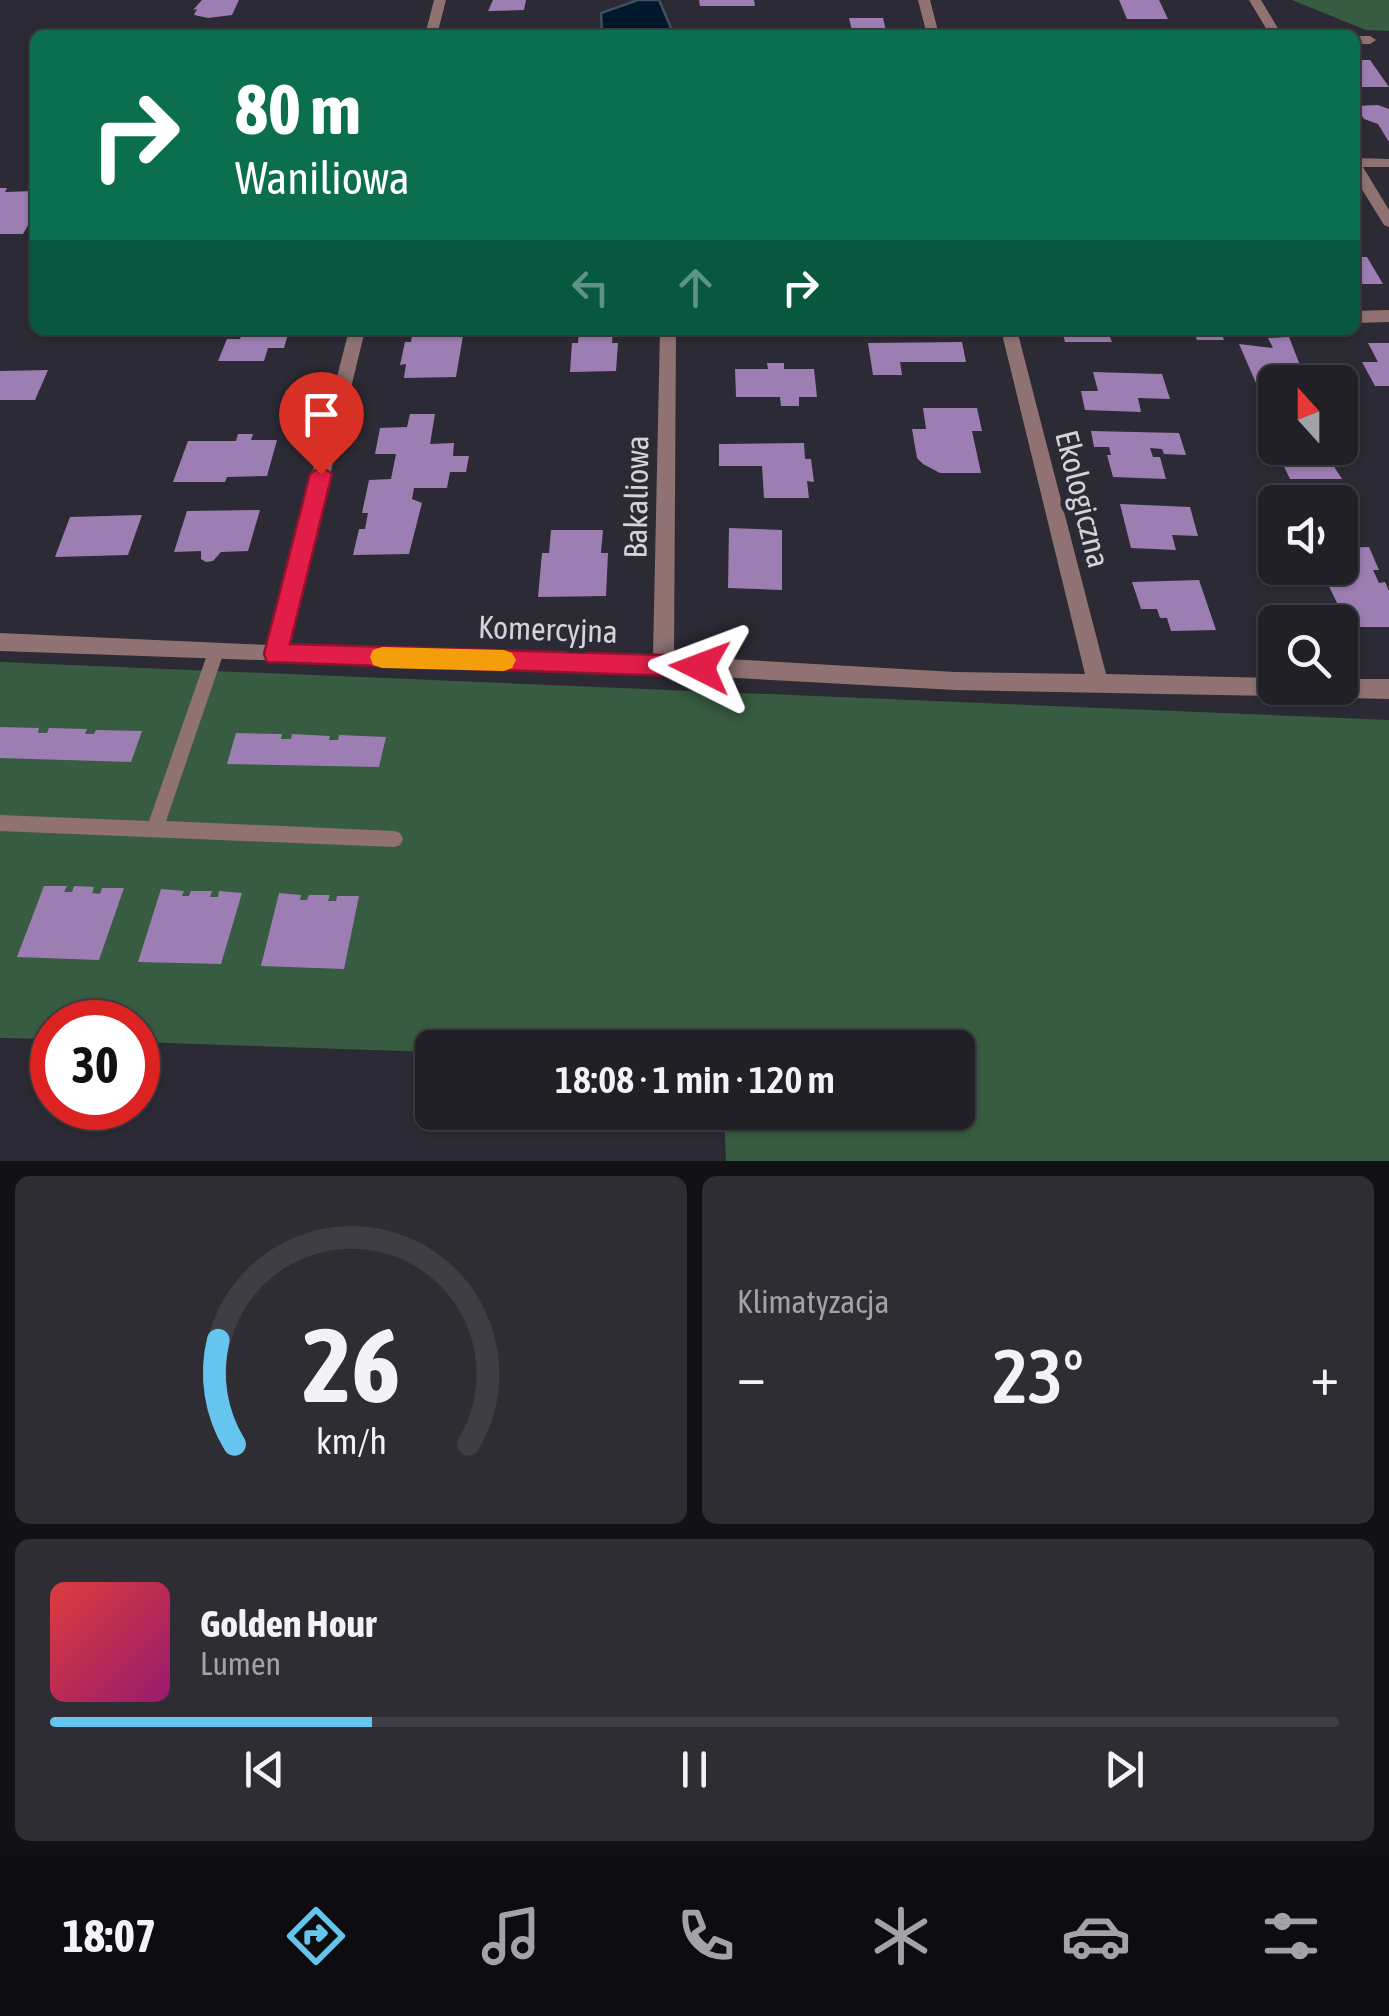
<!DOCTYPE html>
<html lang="pl">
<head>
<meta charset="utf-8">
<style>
	body { margin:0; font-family:"Asap Condensed",sans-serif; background:#2d2d33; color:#f1f3f6; height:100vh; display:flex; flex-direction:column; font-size:38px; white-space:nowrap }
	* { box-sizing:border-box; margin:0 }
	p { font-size:32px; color:#a2a3a7 }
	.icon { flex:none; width:55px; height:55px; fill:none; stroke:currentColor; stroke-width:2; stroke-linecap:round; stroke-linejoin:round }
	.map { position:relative; height:1161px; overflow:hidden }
	.panel { display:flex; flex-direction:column; gap:15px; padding:15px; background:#121215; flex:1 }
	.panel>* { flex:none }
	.hud { position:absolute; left:30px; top:30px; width:1330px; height:305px; border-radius:15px; box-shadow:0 2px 8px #0004,0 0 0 2px #3e3e44; background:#0b6e4f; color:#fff; overflow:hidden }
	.needle { width:65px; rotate:339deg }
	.controls { position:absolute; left:1258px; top:365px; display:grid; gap:20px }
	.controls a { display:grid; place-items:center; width:100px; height:100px; border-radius:15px; background:#212027; box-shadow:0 2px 8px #0004,0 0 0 2px #3e3e44; font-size:50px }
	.speed { position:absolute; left:30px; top:1000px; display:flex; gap:20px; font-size:50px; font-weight:700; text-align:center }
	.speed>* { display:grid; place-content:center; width:130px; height:130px; border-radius:50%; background:#212027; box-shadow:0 2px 8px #0004,0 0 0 2px #3e3e44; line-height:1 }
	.speed .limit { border:15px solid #d22; background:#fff; color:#111 }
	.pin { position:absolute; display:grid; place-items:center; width:85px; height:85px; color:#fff; margin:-102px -42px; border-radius:50% 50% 50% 0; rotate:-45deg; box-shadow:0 0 10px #0007 }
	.pin .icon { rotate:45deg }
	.me { position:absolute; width:110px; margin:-55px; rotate:273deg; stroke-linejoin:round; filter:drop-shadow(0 0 8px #0008) }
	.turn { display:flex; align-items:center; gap:35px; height:210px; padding:0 40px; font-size:45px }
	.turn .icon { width:130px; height:130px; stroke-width:2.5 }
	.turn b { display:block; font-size:70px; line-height:85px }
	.lanes { display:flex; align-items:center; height:95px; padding:0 40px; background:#0003; justify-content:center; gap:50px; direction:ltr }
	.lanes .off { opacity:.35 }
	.big { font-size:75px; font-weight:600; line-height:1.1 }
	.panel .widget { flex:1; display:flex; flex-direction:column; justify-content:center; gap:15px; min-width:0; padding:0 35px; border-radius:15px; background:#2d2d33 }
	.panel .dial { align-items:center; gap:0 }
	.dial svg { height:260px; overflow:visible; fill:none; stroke:#3e3e44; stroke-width:7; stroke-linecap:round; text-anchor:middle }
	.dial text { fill:#f1f3f6; stroke:none }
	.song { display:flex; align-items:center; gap:30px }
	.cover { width:120px; height:120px; border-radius:15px; background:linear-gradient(135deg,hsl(0 70% 55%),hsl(320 70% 35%)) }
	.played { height:10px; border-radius:5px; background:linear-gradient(90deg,#65c5ee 25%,#3e3e44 25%) }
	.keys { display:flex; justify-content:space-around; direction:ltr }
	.heat { display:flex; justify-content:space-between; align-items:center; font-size:55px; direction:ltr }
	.panel .tiles { flex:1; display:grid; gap:15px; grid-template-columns:1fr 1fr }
	.widget:last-child { grid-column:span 2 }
	.trip { position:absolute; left:415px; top:1030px; width:560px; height:100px; border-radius:15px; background:#212027; box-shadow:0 2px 8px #0004,0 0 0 2px #3e3e44; font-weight:600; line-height:100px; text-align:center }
	.dock { display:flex; height:160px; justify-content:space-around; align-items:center; background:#0d0d10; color:#a2a3a7 }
	.dock .icon { width:70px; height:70px }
	.dock .selected { color:#65c5ee }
	.dock b { font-size:45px; color:#f1f3f6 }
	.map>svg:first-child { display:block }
</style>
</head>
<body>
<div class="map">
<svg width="1389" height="1161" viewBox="0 0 1389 1161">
	<rect width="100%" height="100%" fill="#2c2a34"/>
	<!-- green -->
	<g fill="#385c41">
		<path d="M1292,0H1389V31L1366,30Z"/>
		<path d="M0,662L1389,720V1161H726L724,1113L958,1112V1048H432V1052L138,1042V1022H52V1039L0,1038Z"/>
	</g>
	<!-- water -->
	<path fill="#01172b" stroke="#404f5f" stroke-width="2.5" d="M638,0H659L674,35H602L601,13Z"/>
	<!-- building -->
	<g fill="#9d7eb3">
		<path d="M202,0H239L232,15L208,18L194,15L197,9L193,10Z"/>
		<path d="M493,0H526L524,10L488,11Z"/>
		<path d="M699,0H754L755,6H700Z"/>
		<path d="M1119,0H1159L1168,19H1127Z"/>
		<path d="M849,18H883L887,35H853Z"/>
		<path d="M1355,60H1370L1389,87H1355Z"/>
		<path d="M1378,105L1389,109V142L1378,124L1364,119L1355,106Z"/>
		<path d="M0,188H7L5,192L35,191V213L23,234H0Z"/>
		<path d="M1355,257H1367L1383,284H1357Z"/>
		<path d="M243,330H289L284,348H268L264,361H218L227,339H240Z"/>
		<path d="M413,330H464L456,377L404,378L406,364L400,365L405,342H411Z"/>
		<path d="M579,330H613L612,343H618L616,371L570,372L572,343H578Z"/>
		<path d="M1062,330H1107L1112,342H1065Z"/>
		<path d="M1193,330H1220L1224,340H1197Z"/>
		<path d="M1289,337L1303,373L1313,382L1256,383L1239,344L1273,348L1268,338Z"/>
		<path d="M962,342L966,362H900L902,375H873L868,343Z"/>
		<path d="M1368,343H1389V386H1375L1362,362H1378Z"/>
		<path d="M767,363H784V369H814L817,397H799V406H781L780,397H736L735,369H768Z"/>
		<path d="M48,370L35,400H0V371Z"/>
		<path d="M1093,372L1162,374L1170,399L1138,398L1141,412L1085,410L1081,391H1098Z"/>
		<path d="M923,408H977L982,431H972L981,473H940L923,464L917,458L912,429H926Z"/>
		<path d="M410,414H435L430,444L454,443L453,456H469L466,472H450L447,488H414L412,499L422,503L409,554L353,555L359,529H365L368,513H362L369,480L391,479L396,454H375L380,428L407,427Z"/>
		<path d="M1091,431L1179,433L1186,455L1164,454L1162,449L1150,448L1153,457H1160L1166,479L1113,477L1107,455H1111L1109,447H1094Z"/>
		<path d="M238,434H253L251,440H277L267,476L227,477L225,482H173L188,441H236Z"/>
		<path d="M804,443L805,459H811L814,482L807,481L809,498H764L762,466H719V444Z"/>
		<path d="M1275,448H1322L1342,479H1290Z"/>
		<path d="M1120,504L1190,507L1198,536L1172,535L1176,550L1131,548Z"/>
		<path d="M260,510L248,551L221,552L213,561L206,562L201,559V551L174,552L187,511Z"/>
		<path d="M142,515L128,555L55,557L70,517Z"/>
		<path d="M729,528L782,530V590L728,588Z"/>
		<path d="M551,530H603L601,553H608L606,596L538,597L542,553H549Z"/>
		<path d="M1369,547L1379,570H1373L1379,583L1385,582L1389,591V627H1357L1349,607H1339L1320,568H1340V548Z"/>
		<path d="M1199,580L1216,630L1171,631L1167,618H1160L1157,609H1141L1132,582Z"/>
		<path d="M0,727L39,728L38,733H47L49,728L87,729L85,734H94L96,730L142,731L131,762L0,758Z"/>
		<path d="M236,733L282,734L281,739H291L292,734L330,736L329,740H338L339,735L386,737L379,767L227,764Z"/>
		<path d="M44,886H67L64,892H72L74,886L94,887L92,893L100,894L102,888H124L99,960L17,957Z"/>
		<path d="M161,889L184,891L182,896H189L191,891H212L210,897H218L219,891L242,893L221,964L138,962Z"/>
		<path d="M279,893L301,895L300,900H307L309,895H330L328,901H336L337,896H359L344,969L261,966Z"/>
	</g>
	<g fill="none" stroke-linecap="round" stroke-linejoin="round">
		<!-- service -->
		<path fill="#907272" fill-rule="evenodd" d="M216,645L222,647L224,652L166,821L394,831L400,833L403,839L400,845L394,847L0,831V815L149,821L208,652L210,647Z"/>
		<!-- minor -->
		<g fill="#907272" fill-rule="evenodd">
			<path d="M434,0H446L437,35H425Z"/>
			<path d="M918,0H930L939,35H927Z"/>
			<path d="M1249,0H1261L1282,35H1270Z"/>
			<path d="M1355,36H1370L1376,40L1370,44H1355Z"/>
			<path d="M1355,158L1389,159V167H1363L1389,210V227L1384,225L1355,178Z"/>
			<path d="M1389,310V322L1355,323V311Z"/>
			<path d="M349,330H365L289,645L653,655L660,330H676L674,656L955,672L1085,674L1001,330H1017L1106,674L1275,678V688H1285L1283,694L1275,696L955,690L663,674L0,651V633L268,645Z"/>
			<path d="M1340,679H1389V699L1307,697L1299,695L1296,688H1340Z"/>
		</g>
	</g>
	<!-- route -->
	<path fill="#e11d48" stroke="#92132f" stroke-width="2.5" d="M321,466L332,474L290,644L700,656L708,659L712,667L708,674L700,677L267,662L264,654L310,474Z"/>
	<!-- slow -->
	<path fill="#f59e0b" d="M382,647L504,650L512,653L516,660L512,668L504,671L382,668L373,665L370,657L373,650Z"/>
	<g text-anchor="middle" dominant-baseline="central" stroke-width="10" stroke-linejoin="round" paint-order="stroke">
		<!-- street labels -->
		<g font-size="32" fill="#d4d3d9" stroke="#2c2a34">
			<text transform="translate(636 497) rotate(-89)">Bakaliowa</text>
			<text transform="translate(1083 499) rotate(76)">Ekologiczna</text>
			<text transform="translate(548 629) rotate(2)">Komercyjna</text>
		</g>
	</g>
</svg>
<div class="controls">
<a><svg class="needle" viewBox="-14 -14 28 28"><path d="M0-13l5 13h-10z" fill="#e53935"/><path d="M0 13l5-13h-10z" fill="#a2a3a7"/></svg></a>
<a><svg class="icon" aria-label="sound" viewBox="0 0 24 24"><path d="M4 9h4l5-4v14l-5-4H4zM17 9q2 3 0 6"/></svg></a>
<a><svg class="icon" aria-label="search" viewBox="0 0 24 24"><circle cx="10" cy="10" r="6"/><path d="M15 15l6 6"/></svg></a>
</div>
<div class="speed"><div class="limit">30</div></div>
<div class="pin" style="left:321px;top:474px;background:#d93025"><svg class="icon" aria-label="arrive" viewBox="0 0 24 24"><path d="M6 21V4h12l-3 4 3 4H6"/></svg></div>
<svg class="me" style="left:700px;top:667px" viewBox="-20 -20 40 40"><path d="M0-17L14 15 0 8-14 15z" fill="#e11d48" stroke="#fff" stroke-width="4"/></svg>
<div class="trip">18:08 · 1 min · 120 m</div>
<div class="hud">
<div class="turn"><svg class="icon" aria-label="right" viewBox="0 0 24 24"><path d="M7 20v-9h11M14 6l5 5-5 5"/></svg><div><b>80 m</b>Waniliowa</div></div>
<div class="lanes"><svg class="icon off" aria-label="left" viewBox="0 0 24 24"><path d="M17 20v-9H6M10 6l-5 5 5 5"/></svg><svg class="icon off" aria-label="ahead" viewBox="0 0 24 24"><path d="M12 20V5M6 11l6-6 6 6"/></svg><svg class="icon" aria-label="right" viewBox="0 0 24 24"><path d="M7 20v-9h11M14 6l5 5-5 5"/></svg></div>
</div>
</div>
<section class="panel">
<div class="tiles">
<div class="widget dial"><svg viewBox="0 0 100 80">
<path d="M14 69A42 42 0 1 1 86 69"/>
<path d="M14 69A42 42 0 0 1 9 37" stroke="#65c5ee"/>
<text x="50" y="56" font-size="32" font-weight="700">26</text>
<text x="50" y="72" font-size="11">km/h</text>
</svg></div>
<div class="widget"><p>Klimatyzacja</p>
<div class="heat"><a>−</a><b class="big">23°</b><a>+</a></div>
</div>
<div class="widget">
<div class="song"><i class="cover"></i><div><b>Golden Hour</b><p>Lumen</p></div></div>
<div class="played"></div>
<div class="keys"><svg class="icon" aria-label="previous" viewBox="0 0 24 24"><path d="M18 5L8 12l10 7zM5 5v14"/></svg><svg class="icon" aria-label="pause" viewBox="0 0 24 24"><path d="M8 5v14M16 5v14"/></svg><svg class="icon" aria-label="next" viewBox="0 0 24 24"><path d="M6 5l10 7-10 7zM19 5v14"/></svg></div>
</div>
</div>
</section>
<nav class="dock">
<b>18:07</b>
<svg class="icon selected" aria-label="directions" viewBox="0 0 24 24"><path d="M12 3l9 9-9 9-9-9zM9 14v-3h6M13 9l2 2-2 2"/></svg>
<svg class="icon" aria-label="music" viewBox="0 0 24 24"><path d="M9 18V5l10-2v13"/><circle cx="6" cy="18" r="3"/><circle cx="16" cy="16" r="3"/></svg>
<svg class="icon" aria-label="phone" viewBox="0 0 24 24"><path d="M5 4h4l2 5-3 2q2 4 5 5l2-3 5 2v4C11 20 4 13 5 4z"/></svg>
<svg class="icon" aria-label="climate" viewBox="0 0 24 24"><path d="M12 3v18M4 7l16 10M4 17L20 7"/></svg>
<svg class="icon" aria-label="car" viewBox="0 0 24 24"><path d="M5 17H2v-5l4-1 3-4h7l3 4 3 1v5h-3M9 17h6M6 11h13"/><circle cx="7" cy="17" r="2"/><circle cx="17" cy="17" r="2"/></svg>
<svg class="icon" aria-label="filters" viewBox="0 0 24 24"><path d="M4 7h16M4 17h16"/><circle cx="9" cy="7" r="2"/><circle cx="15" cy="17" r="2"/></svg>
</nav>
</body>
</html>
